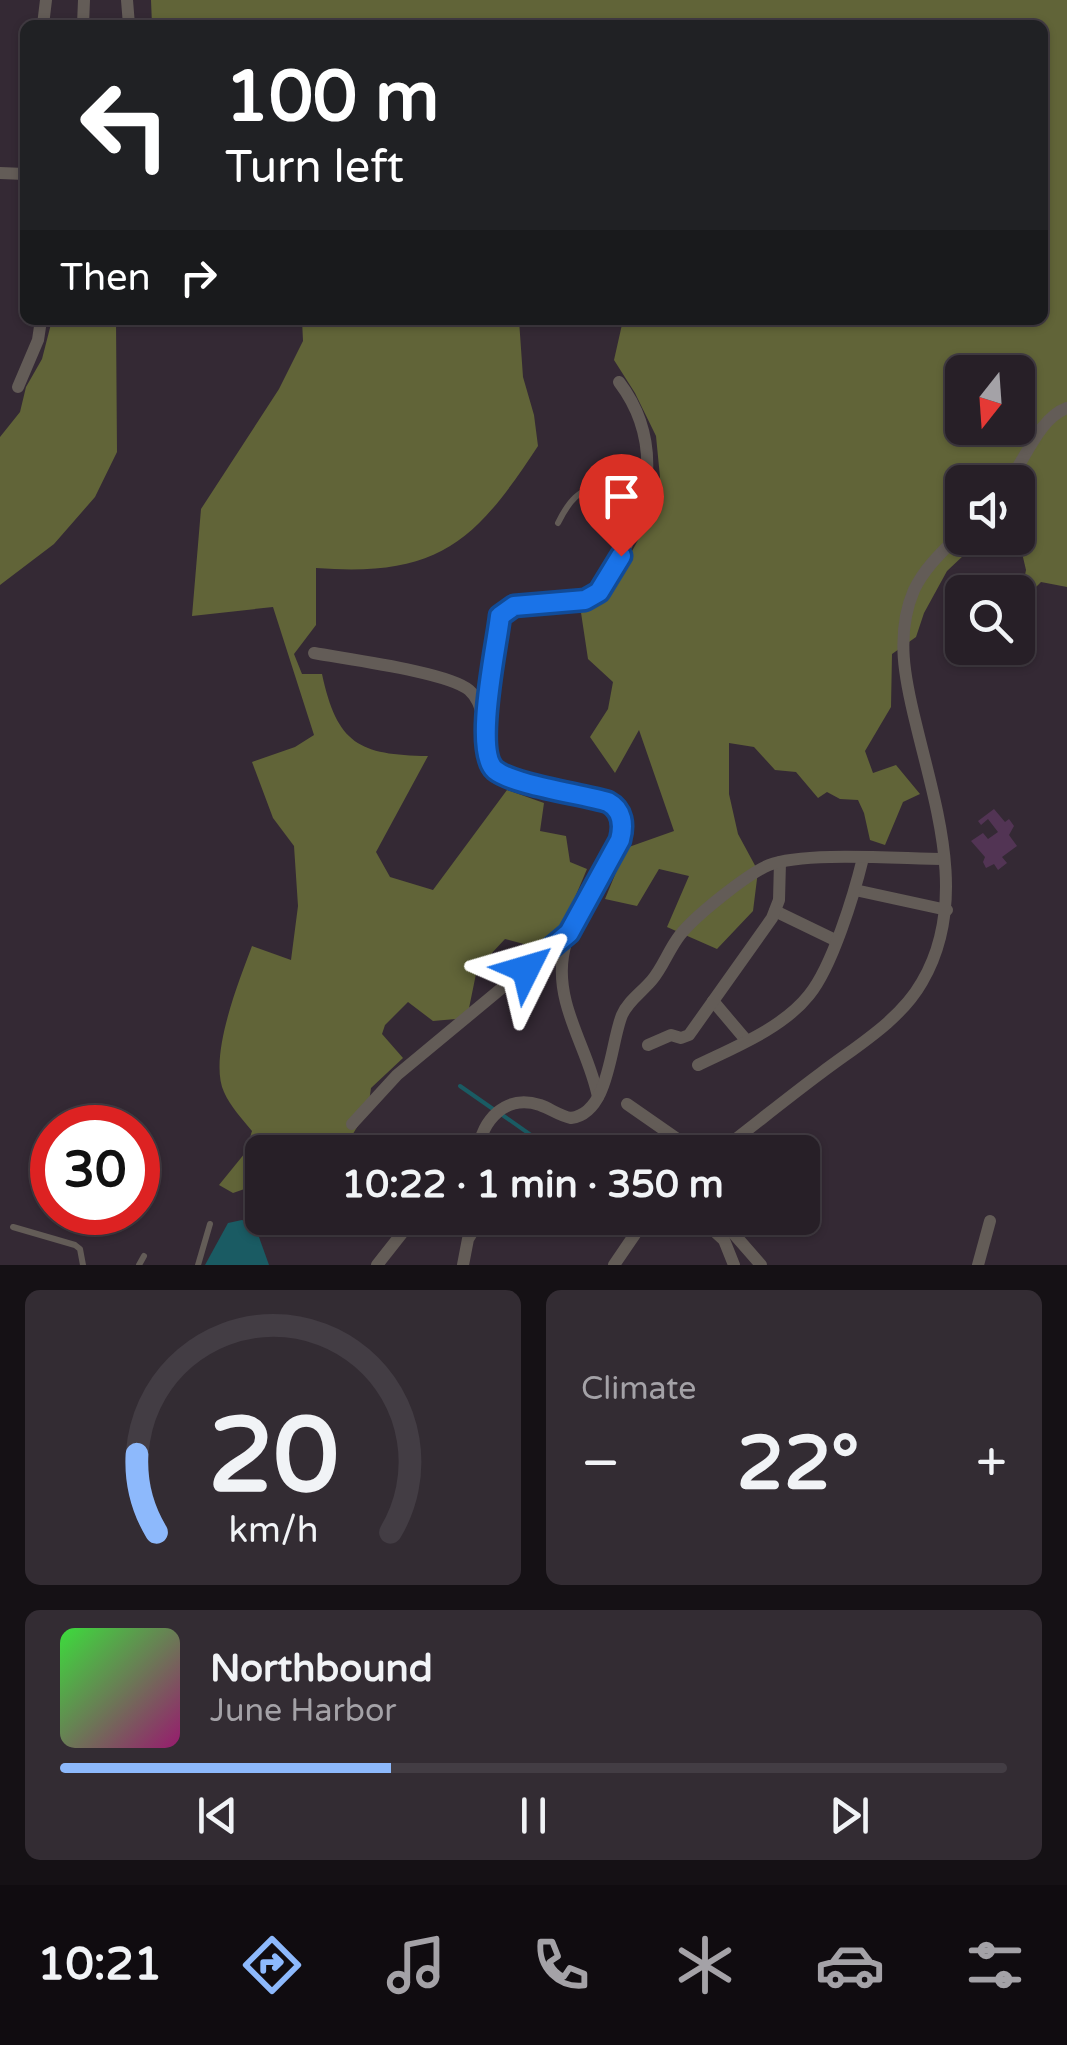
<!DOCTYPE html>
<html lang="en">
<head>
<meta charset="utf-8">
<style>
	body { margin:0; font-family:"Varela Round",sans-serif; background:#332c33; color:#f1f3f6; height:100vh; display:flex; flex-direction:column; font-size:38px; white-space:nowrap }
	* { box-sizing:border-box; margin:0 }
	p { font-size:32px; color:#a4a2a7 }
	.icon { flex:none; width:55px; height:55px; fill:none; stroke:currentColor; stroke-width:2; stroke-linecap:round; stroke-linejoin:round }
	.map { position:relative; height:1265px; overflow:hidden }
	.panel { display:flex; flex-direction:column; gap:25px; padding:25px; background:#151115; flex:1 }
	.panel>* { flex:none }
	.banner { position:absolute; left:20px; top:20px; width:1028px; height:305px; border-radius:15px; box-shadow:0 2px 8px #0004,0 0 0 2px #433d44; background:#202124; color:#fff; overflow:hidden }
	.needle { width:65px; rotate:197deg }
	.controls { position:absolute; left:945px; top:355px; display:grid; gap:20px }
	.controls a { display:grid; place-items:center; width:90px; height:90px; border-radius:15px; background:#271f27; box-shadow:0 2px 8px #0004,0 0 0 2px #433d44; font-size:50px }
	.speed { position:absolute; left:30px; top:1105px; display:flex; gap:20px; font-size:50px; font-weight:700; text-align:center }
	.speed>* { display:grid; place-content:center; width:130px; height:130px; border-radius:50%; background:#271f27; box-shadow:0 2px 8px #0004,0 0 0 2px #433d44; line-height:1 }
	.speed .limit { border:15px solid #d22; background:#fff; color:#111 }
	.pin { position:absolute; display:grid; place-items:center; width:85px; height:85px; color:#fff; margin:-102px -42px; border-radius:50% 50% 50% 0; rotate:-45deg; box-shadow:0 0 10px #0007 }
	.pin .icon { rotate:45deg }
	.me { position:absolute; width:110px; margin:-55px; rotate:50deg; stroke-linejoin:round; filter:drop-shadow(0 0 8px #0008) }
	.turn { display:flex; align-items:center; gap:35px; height:210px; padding:0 40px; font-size:45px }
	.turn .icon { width:130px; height:130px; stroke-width:2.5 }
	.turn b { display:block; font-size:70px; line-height:85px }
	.then { display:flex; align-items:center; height:95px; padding:0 40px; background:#0003; gap:20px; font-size:38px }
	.big { font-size:75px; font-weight:700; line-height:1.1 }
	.panel .card { flex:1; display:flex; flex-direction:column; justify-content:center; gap:15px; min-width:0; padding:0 35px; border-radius:15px; background:#332c33 }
	.panel .dial { align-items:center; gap:0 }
	.dial svg { height:260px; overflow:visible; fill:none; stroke:#433d44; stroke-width:7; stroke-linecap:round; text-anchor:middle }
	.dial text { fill:#f1f3f6; stroke:none }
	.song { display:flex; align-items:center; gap:30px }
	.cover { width:120px; height:120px; border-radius:15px; background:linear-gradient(135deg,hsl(120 70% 55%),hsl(320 70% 35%)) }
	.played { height:10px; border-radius:5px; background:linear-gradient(90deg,#8db9fc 35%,#433d44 35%) }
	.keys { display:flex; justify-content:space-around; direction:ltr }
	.heat { display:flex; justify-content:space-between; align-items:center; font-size:55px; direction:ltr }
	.panel .tiles { flex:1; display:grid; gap:25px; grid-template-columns:1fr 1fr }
	.card:last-child { grid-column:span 2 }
	.trip { position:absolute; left:245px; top:1135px; width:575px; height:100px; border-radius:15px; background:#271f27; box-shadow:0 2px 8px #0004,0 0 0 2px #433d44; font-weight:700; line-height:100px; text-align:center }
	.tab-bar { display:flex; height:160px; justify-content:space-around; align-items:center; background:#100c10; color:#a4a2a7 }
	.tab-bar .icon { width:70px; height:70px }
	.tab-bar .active { color:#8db9fc }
	.tab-bar b { font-size:45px; color:#f1f3f6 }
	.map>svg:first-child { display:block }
</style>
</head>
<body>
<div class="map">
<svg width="1067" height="1265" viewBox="0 0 1067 1265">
	<rect width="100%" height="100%" fill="#342934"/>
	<!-- forest -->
	<g fill="#616438" fill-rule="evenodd">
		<path d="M151,0H1067V587L1041,582L1029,594L1018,616V592H1006L1023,585L1026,570L1018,536V482H962V538H982L947,571L924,613L916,637L892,654L891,707L865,751L873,773L896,765L920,794L903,802L885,845L870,840L864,813L858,800L840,799L827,792L818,798L796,772L775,770L754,747L729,743V794L738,834L758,871L753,911L717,949L667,927L689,876L659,869L637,906L605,899L626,848L674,831L639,730L615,773L590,737L608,709L613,682L588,659L580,606L597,603L610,591L648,522L660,477L656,436L635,393L614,360L623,320H1042V25H152ZM962,372H1018V428H962Z"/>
		<path d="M52,320H116L117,452L95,497L54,544L0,585V437L20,412L26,387L42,359Z"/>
		<path d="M302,320H519L523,377L534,415L538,446C474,544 437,577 316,568V625L294,654L302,674H322C337,744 359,755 428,756L376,852L390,877L433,890L507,790L544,803L540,831L566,836L570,862L587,869L565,921L546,950L505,939L477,969L467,1018L433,1021L408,1002L385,1025L382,1034L403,1058L371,1088L368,1109L342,1152H262V1183L233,1193L219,1185L245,1153L252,1131C242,1119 230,1106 224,1092C208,1057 239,981 252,946L291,960L298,906L294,846L273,818L252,762L295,747L314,735L273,607L192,616L201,509L279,389L303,341Z"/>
	</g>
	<!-- water -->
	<path fill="#1a5b63" d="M242,1220L255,1226L269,1265H205L228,1223Z"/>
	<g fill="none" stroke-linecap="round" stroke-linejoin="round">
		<!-- stream -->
		<g stroke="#1a5b63" stroke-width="4">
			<path d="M460,1086L493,1109"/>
			<path d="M501,1114L555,1152"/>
		</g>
	</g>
	<!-- building -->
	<path fill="#523454" d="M994,809L1005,822L1009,819L1014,826L1009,835L1017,846L1002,857L1007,863L998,870L994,864L986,868L983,862L985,857L971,841L983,833L988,839L998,832L988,819L981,825L978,821Z"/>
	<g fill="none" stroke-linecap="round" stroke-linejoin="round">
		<!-- lane -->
		<g stroke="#635c57" stroke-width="6">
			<path d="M558,523C582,474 597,490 642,504"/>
			<path d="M13,1227L75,1245L80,1249L83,1265"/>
			<path d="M139,1265L144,1256"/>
			<path d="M198,1265L210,1224"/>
		</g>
		<!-- street -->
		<g stroke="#635c57" stroke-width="12">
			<path d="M127,0L129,25"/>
			<path d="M43,25L46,0"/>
			<path d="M83,25L84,0"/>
			<path d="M0,173L25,174"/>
			<path d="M18,387L38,340L41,320"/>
			<path d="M1008,482C1025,460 1039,418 1067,408"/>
			<path d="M314,653C346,659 448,672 469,690C478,698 480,707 483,718"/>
			<path d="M855,890L947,910"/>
			<path d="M775,911L835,940"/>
			<path d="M713,1001L746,1040"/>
			<path d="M648,1045L671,1035L681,1038L689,1035L772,918L779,900L780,862"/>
			<path d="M698,1065C735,1047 783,1028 809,995C832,967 854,895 863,858"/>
			<path d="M598,1097C589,1050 555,1006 563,956C570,909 626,854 621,816L608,802C583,794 514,783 496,771C474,754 495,639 502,613L520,605L585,600L595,596C606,585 613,571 620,557C653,500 660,436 619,382"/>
			<path d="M627,1104L696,1152"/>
			<path d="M352,1124L397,1075L567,934"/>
			<path d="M478,1152C482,1120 505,1094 540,1105C551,1109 560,1116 571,1118C610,1113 610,1044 622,1015C628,1001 642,992 652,980C663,967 669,949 680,935C695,916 747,874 769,865C804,851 903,859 944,859"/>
			<path d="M719,1152C753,1126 786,1099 821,1073C855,1047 900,1021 922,982C969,902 936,808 916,724C905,680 895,634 914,590C925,567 944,550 962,532"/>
			<path d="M700,1218L724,1240L734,1265"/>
			<path d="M720,1218L761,1265"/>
			<path d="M377,1265L414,1218"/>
			<path d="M463,1265L468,1239L481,1218"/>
			<path d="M614,1265L646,1218"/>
			<path d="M978,1265L990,1221"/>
		</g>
	</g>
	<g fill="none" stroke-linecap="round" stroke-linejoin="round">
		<defs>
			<path id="route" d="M526,969L569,933L620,840C624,825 623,810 608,802C582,794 513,785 495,770C473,751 497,645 500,616L514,606L585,600L599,592L621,556"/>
		</defs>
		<!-- route casing -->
		<use href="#route" stroke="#114b97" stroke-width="25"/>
		<!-- route -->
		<use href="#route" stroke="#1a73e8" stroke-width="18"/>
	</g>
</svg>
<div class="controls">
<a><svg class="needle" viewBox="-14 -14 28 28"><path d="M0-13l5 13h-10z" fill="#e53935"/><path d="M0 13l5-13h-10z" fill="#a4a2a7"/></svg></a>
<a><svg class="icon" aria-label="sound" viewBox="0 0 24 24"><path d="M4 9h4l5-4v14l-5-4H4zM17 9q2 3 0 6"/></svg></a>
<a><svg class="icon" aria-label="search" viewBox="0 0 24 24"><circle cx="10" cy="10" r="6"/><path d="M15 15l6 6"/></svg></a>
</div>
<div class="speed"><div class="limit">30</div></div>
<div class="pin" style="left:621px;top:556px;background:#d93025"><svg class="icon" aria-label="arrive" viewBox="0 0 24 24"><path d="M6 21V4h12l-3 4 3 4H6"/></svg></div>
<svg class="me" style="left:526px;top:969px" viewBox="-20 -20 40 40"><path d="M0-17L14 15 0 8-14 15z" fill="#1a73e8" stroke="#fff" stroke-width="4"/></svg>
<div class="trip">10:22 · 1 min · 350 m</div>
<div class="banner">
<div class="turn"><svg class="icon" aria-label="left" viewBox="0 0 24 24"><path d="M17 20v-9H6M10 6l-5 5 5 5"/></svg><div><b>100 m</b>Turn left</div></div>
<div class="then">Then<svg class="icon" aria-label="right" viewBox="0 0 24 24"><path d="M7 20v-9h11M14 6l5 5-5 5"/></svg></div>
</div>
</div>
<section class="panel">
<div class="tiles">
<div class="card dial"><svg viewBox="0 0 100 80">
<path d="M14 69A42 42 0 1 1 86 69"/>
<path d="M14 69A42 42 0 0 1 8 45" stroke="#8db9fc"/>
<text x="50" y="56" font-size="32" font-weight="700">20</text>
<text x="50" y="72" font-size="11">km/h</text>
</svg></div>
<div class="card"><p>Climate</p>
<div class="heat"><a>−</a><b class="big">22°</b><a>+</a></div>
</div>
<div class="card">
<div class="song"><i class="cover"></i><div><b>Northbound</b><p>June Harbor</p></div></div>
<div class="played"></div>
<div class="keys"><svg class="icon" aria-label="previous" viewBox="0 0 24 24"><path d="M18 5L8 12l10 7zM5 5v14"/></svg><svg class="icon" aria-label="pause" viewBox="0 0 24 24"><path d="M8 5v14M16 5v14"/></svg><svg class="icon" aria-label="next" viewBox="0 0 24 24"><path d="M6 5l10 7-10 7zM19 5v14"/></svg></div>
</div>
</div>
</section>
<nav class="tab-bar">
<b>10:21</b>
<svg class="icon active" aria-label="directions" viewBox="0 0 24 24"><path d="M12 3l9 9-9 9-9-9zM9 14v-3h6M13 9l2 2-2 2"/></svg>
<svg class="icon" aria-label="music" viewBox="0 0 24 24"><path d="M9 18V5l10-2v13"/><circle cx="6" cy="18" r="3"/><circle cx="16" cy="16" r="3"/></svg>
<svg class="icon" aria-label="phone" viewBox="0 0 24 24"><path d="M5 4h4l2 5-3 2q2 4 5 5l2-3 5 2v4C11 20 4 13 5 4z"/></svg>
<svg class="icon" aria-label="climate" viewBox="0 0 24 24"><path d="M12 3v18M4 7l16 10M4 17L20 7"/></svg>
<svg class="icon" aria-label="car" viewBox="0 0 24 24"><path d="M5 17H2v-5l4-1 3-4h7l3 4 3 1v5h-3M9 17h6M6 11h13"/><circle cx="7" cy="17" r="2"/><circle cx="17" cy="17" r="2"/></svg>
<svg class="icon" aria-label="filters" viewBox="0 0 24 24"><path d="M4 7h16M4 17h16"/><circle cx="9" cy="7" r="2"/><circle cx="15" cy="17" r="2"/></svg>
</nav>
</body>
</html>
